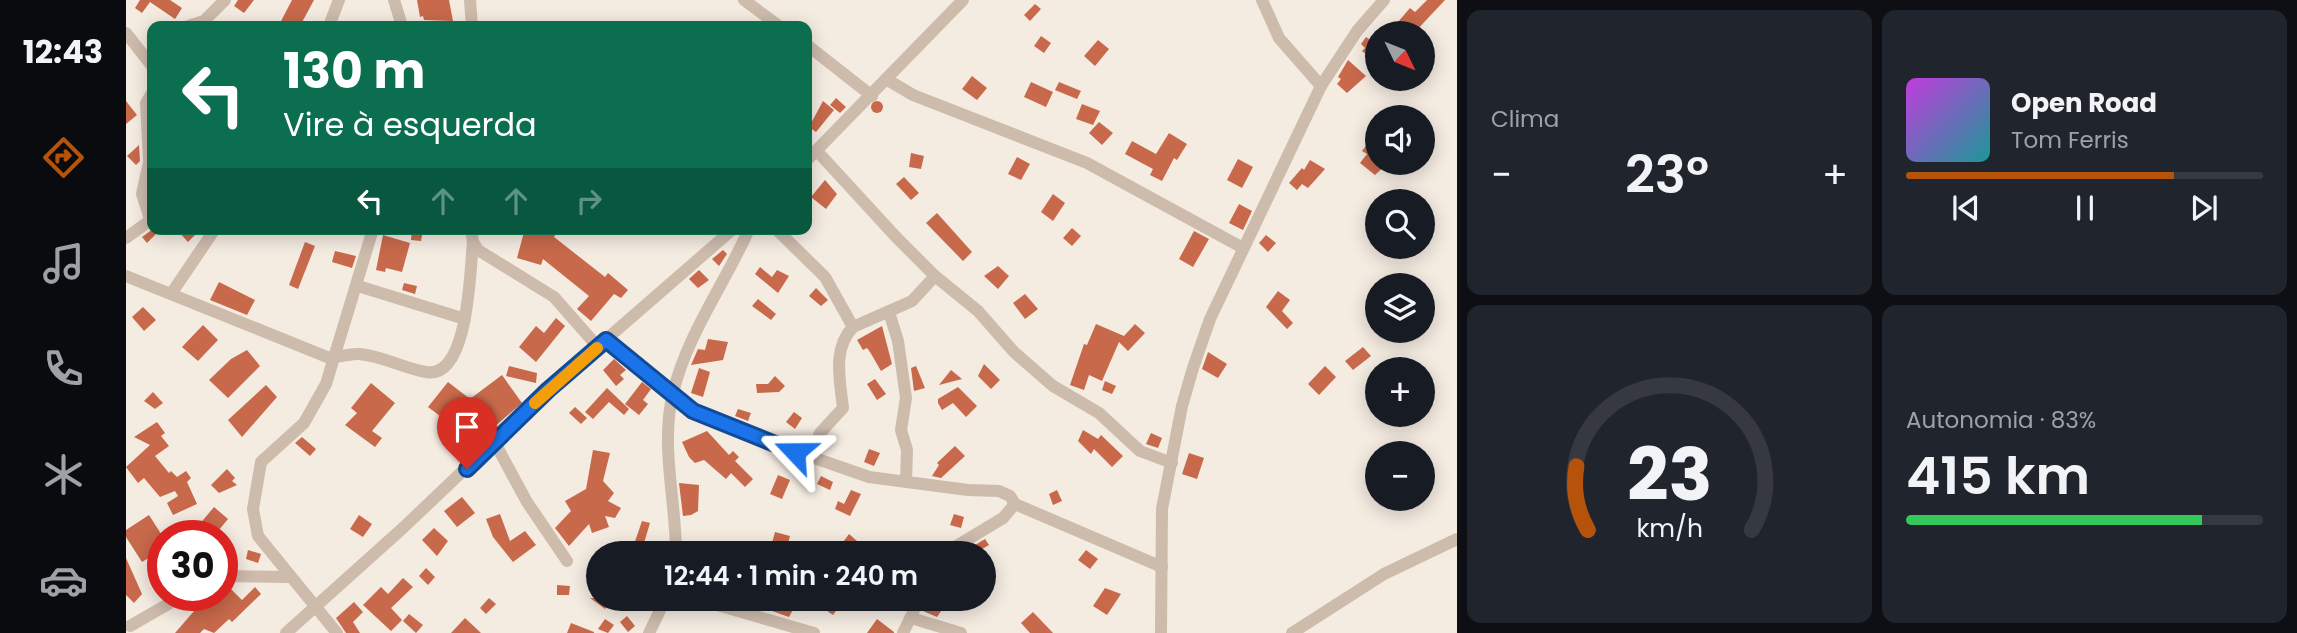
<!DOCTYPE html>
<html lang="pt">
<head>
<meta charset="utf-8">
<style>
	body { margin:0; font-family:Poppins,sans-serif; background:#20242c; color:#f1f3f6; height:100vh; display:flex; flex-direction:column; font-size:26px; white-space:nowrap }
	* { box-sizing:border-box; margin:0 }
	p { font-size:23px; color:#9ea1a6 }
	.icon { flex:none; width:38px; height:38px; fill:none; stroke:currentColor; stroke-width:2; stroke-linecap:round; stroke-linejoin:round }
	.map { position:relative; flex:1; overflow:hidden }
	.side { display:flex; flex-direction:column; gap:10px; padding:10px; background:#0d0f14; width:840px }
	.side>* { flex:none }
	.top-card { position:absolute; left:21px; top:21px; width:665px; height:214px; border-radius:14px; box-shadow:0 4px 18px #0003; background:#0b6e4f; color:#fff; overflow:hidden }
	.needle { width:46px; rotate:133deg }
	.fabs { position:absolute; left:1239px; top:21px; display:grid; gap:14px }
	.fabs a { display:grid; place-items:center; width:70px; height:70px; border-radius:50%; background:#171b24; box-shadow:0 4px 18px #0003; font-size:35px }
	.speed { position:absolute; left:21px; top:520px; display:flex; gap:14px; font-size:35px; font-weight:700; text-align:center }
	.speed>* { display:grid; place-content:center; width:91px; height:91px; border-radius:50%; background:#171b24; box-shadow:0 4px 18px #0003; line-height:1 }
	.speed .limit { border:10px solid #d22; background:#fff; color:#111 }
	.pin { position:absolute; display:grid; place-items:center; width:60px; height:60px; color:#fff; margin:-72px -30px; border-radius:50% 50% 50% 0; rotate:-45deg; box-shadow:0 0 7px #0007 }
	.pin .icon { rotate:45deg }
	.me { position:absolute; width:77px; margin:-38px; rotate:293deg; stroke-linejoin:round; filter:drop-shadow(0 0 5px #0008) }
	.turn { display:flex; align-items:center; gap:24px; height:147px; padding:0 21px; font-size:32px }
	.turn .icon { width:91px; height:91px; stroke-width:2.5 }
	.turn b { display:block; font-size:49px; line-height:60px }
	.lanes { display:flex; align-items:center; height:66px; padding:0 21px; background:#0003; justify-content:center; gap:35px; direction:ltr }
	.lanes .off { opacity:.35 }
	.big { font-size:52px; font-weight:600; line-height:1.1 }
	.side .card { flex:1; display:flex; flex-direction:column; justify-content:center; gap:10px; min-width:0; padding:0 24px; border-radius:14px; background:#20242c }
	.side .dial { align-items:center; gap:0 }
	.dial svg { height:182px; overflow:visible; fill:none; stroke:#363941; stroke-width:7; stroke-linecap:round; text-anchor:middle }
	.dial text { fill:#f1f3f6; stroke:none }
	.song { display:flex; align-items:center; gap:21px }
	.cover { width:84px; height:84px; border-radius:10px; background:linear-gradient(135deg,hsl(290 70% 55%),hsl(180 70% 35%)) }
	.played { height:7px; border-radius:4px; background:linear-gradient(90deg,#b45309 75%,#363941 75%) }
	.keys { display:flex; justify-content:space-around; direction:ltr }
	.heat { display:flex; justify-content:space-between; align-items:center; font-size:38px; direction:ltr }
	.charge { height:10px; border-radius:5px; background:linear-gradient(90deg,#34c759 83%,#363941 0) }
	.side .tiles { flex:1; display:grid; gap:10px; grid-template-columns:repeat(2,1fr) }
	.trip { position:absolute; left:460px; top:541px; width:410px; height:70px; border-radius:35px; background:#171b24; box-shadow:0 4px 18px #0003; font-weight:600; line-height:70px; text-align:center }
	main { display:flex; flex:1; min-height:0 }
	.menu { display:flex; flex-direction:column; width:126px; justify-content:space-around; align-items:center; background:#090b0e; color:#9ea1a6 }
	.menu .icon { width:49px; height:49px }
	.menu .current { color:#b45309 }
	.menu b { font-size:32px; color:#f1f3f6 }
	.map>svg:first-child { display:block }
</style>
</head>
<body>
<main>
<nav class="menu">
<b>12:43</b>
<svg class="icon current" aria-label="directions" viewBox="0 0 24 24"><path d="M12 3l9 9-9 9-9-9zM9 14v-3h6M13 9l2 2-2 2"/></svg>
<svg class="icon" aria-label="music" viewBox="0 0 24 24"><path d="M9 18V5l10-2v13"/><circle cx="6" cy="18" r="3"/><circle cx="16" cy="16" r="3"/></svg>
<svg class="icon" aria-label="phone" viewBox="0 0 24 24"><path d="M5 4h4l2 5-3 2q2 4 5 5l2-3 5 2v4C11 20 4 13 5 4z"/></svg>
<svg class="icon" aria-label="climate" viewBox="0 0 24 24"><path d="M12 3v18M4 7l16 10M4 17L20 7"/></svg>
<svg class="icon" aria-label="car" viewBox="0 0 24 24"><path d="M5 17H2v-5l4-1 3-4h7l3 4 3 1v5h-3M9 17h6M6 11h13"/><circle cx="7" cy="17" r="2"/><circle cx="17" cy="17" r="2"/></svg>
</nav>
<div class="map">
<svg width="1331" height="633" viewBox="0 0 1331 633">
	<rect width="100%" height="100%" fill="#f4ebe1"/>
	<!-- building -->
	<g fill="#c8694b">
		<path d="M14,0H44L56,8L49,19L24,2L16,13L9,8Z"/>
		<path d="M112,0H128L118,13L108,6Z"/>
		<path d="M166,0H188L174,26L154,23Z"/>
		<path d="M291,0H323L327,21L298,20L297,16L294,17Z"/>
		<path d="M1301,0H1319L1288,33H1284L1272,22L1284,8L1289,12Z"/>
		<path d="M909,4L915,9L904,21L898,15Z"/>
		<path d="M915,36L925,43L918,53L908,46Z"/>
		<path d="M1240,37L1251,45V63L1236,51L1239,48L1235,44Z"/>
		<path d="M972,40L983,49L969,66L958,56Z"/>
		<path d="M1222,60L1240,76L1221,93L1211,84L1215,79L1212,77Z"/>
		<path d="M846,76L861,88L851,100L836,89Z"/>
		<path d="M905,82L927,92L920,107L898,97Z"/>
		<path d="M933,82L955,91L951,99L929,90Z"/>
		<path d="M710,98L720,107L714,113L704,105Z"/>
		<circle cx="751" cy="107" r="6"/>
		<path d="M0,101L11,115L0,124Z"/>
		<path d="M697,101L708,110L690,132L683,127Z"/>
		<path d="M956,104L974,111L967,125L950,119Z"/>
		<path d="M973,122L987,133L976,145L963,133Z"/>
		<path d="M1251,132V163H1262L1249,175L1234,163L1241,154L1236,151Z"/>
		<path d="M1043,133L1061,144L1051,160L1048,158L1036,181L1024,175L1027,169L999,154L1006,141L1030,154Z"/>
		<path d="M13,145L14,161L10,165L1,156Z"/>
		<path d="M785,153L798,156L795,169L783,167Z"/>
		<path d="M891,157L904,164L895,180L882,174Z"/>
		<path d="M1112,159L1127,167L1116,188L1101,180Z"/>
		<path d="M1184,160L1199,169L1182,188L1176,184L1171,190L1163,183L1176,168L1178,170Z"/>
		<path d="M778,177L793,193L785,200L770,184Z"/>
		<path d="M699,180L711,194L700,209L685,197Z"/>
		<path d="M927,194L939,203L927,221L915,212Z"/>
		<path d="M1113,204L1126,211L1117,230L1103,223Z"/>
		<path d="M811,213L846,252L837,261L800,223Z"/>
		<path d="M946,228L955,236L946,246L937,238Z"/>
		<path d="M27,229H35L21,243L16,237Z"/>
		<path d="M50,229H75L62,242Z"/>
		<path d="M286,229H297L295,241L285,240Z"/>
		<path d="M413,229H433L428,237L479,277L482,273L502,290L495,298L488,294L465,321L451,309L463,296L417,259L415,265L391,258L398,232L409,235Z"/>
		<path d="M1068,231L1083,239L1067,267L1053,259Z"/>
		<path d="M257,235L284,243L276,272L260,268L259,272L250,270Z"/>
		<path d="M1140,235L1150,243L1142,252L1133,243Z"/>
		<path d="M179,242L189,246L172,289L163,285Z"/>
		<path d="M597,250L601,254L593,266L586,259Z"/>
		<path d="M209,251L230,256L226,268L206,262Z"/>
		<path d="M872,266L883,276L872,289L858,276Z"/>
		<path d="M634,267L646,277L651,270L663,276L652,293L629,274Z"/>
		<path d="M573,270L583,280L572,288L563,279Z"/>
		<path d="M93,282L129,300L121,315L84,300Z"/>
		<path d="M278,283L291,286L289,294L276,290Z"/>
		<path d="M690,288L702,300L695,306L683,296Z"/>
		<path d="M1152,291L1164,300L1156,311L1167,323L1161,329L1140,307Z"/>
		<path d="M899,294L912,309L899,319L887,303Z"/>
		<path d="M632,299L650,314L645,320L626,306Z"/>
		<path d="M17,307L30,320L18,331L6,317Z"/>
		<path d="M430,318L439,326L410,362L393,347L410,326L418,333Z"/>
		<path d="M970,324L998,336L1009,324L1019,333L1002,351L993,342L976,381L963,375L958,390L944,385L958,344L961,345Z"/>
		<path d="M77,325L92,340L72,361L56,347Z"/>
		<path d="M756,326L766,364L755,371L744,352L741,348L737,350L731,340Z"/>
		<path d="M582,339L602,342L597,360L565,365L572,349L579,350Z"/>
		<path d="M1237,347L1245,356L1227,370L1219,361Z"/>
		<path d="M121,350L134,366L102,398L83,380L105,359Z"/>
		<path d="M1082,352L1101,364L1092,378L1076,369Z"/>
		<path d="M488,359L500,370L494,375L498,379L490,386L477,370Z"/>
		<path d="M858,364L874,380L865,389L852,376Z"/>
		<path d="M383,366L411,373L410,383L380,376Z"/>
		<path d="M790,366L799,388L788,391L785,368Z"/>
		<path d="M1199,366L1210,377L1193,395L1182,384Z"/>
		<path d="M573,368L584,372L577,397L565,393Z"/>
		<path d="M825,370L836,379L813,385Z"/>
		<path d="M376,375L396,403L367,428L354,410L339,429L334,425L324,431L314,416L302,407L322,382L344,399Z"/>
		<path d="M649,376L659,386L653,392L631,393L630,384H642Z"/>
		<path d="M749,379L760,394L751,400L741,384Z"/>
		<path d="M979,381L990,386L986,394L976,390Z"/>
		<path d="M516,382L525,389L517,400L522,404L513,415L499,404Z"/>
		<path d="M245,383L269,403L246,431L256,438L249,447L219,425L231,413L225,408Z"/>
		<path d="M140,385L151,397L116,437L102,420Z"/>
		<path d="M832,387L851,406L840,417L827,403L816,410L812,403V399Z"/>
		<path d="M481,388L503,409L498,415L483,402L467,419L459,412Z"/>
		<path d="M27,392L37,403L29,409L18,401Z"/>
		<path d="M449,407L461,418L455,424L443,413Z"/>
		<path d="M612,409L625,413L622,421L609,416Z"/>
		<path d="M668,412L676,418L669,429L660,422Z"/>
		<path d="M31,422L39,433L35,436L43,446L29,456L43,473L45,471L51,477L60,471L65,478L61,482L71,504L47,515L41,503L52,496L49,491L34,497L18,478L12,483L0,467L24,445L8,437Z"/>
		<path d="M957,430L972,439L975,435L997,456L986,467L968,449L965,454L952,441Z"/>
		<path d="M581,431L603,455L607,451L613,457L609,461L627,479L619,487L605,473L600,479L578,460L569,463L563,457L556,442Z"/>
		<path d="M1025,433L1036,438L1032,448L1020,444Z"/>
		<path d="M176,437L190,449L184,456L169,443Z"/>
		<path d="M829,446L839,456L815,478L806,476L813,465L811,463Z"/>
		<path d="M743,449L754,453L748,466L738,462Z"/>
		<path d="M467,450L484,453L477,481L488,493L482,501L495,508L489,518L479,516L483,527L466,533L463,524L443,546L429,528L445,511L439,501L460,489Z"/>
		<path d="M1063,453L1078,458L1071,479L1056,474Z"/>
		<path d="M101,469L109,478L106,481L111,485L93,493L85,485Z"/>
		<path d="M652,475L664,480L656,499L644,494Z"/>
		<path d="M695,476L707,482L704,490L691,484Z"/>
		<path d="M553,483L573,485L572,511L565,515L557,516Z"/>
		<path d="M725,490L735,494L724,516L709,509L712,501L718,504Z"/>
		<path d="M931,490L936,501L927,505L923,494Z"/>
		<path d="M336,497L349,513L331,527L318,511Z"/>
		<path d="M88,507L102,519L88,536H83L72,526Z"/>
		<path d="M374,514L384,541L399,531L410,545L387,562L367,537L360,519Z"/>
		<path d="M828,514L838,517L835,528L824,525Z"/>
		<path d="M23,515L37,537V549L16,562L0,537V530Z"/>
		<path d="M233,515L246,524L237,537L224,529Z"/>
		<path d="M516,521L524,523L518,543L524,545L521,553H505Z"/>
		<path d="M308,528L322,541L311,556L296,540Z"/>
		<path d="M649,532L664,536L661,547L646,543Z"/>
		<path d="M723,534L731,541L721,553H709Z"/>
		<path d="M859,539L863,545L849,553H836Z"/>
		<path d="M122,550L135,554L132,563L120,559Z"/>
		<path d="M960,550L972,559L964,569L952,560Z"/>
		<path d="M0,558L16,594L8,603L0,595Z"/>
		<path d="M300,568L309,577L302,585L293,576Z"/>
		<path d="M277,578L287,587L265,608L276,620L265,631L237,605L255,587L262,594Z"/>
		<path d="M96,585H101L116,600L129,587L135,594L106,622L103,619L88,633L78,629L74,633H49L75,603L71,599L76,595H96Z"/>
		<path d="M431,585L444,586L443,595H431Z"/>
		<path d="M979,588L995,594L981,615L967,606Z"/>
		<path d="M363,598L370,604L360,614L354,608Z"/>
		<path d="M464,598H487L479,609Z"/>
		<path d="M653,598H673L663,617L646,611Z"/>
		<path d="M699,598H719L707,615L694,606Z"/>
		<path d="M803,598H824L811,617L797,611Z"/>
		<path d="M228,602L237,612L227,622L234,633H220L210,618Z"/>
		<path d="M907,612L927,633H904L895,623Z"/>
		<path d="M283,614L297,625L290,633L277,621Z"/>
		<path d="M501,616L509,626L502,632L494,622Z"/>
		<path d="M339,618L355,633H325Z"/>
		<path d="M479,619L488,625L482,633L472,629Z"/>
		<path d="M751,619L768,632V633H741Z"/>
		<path d="M445,623L468,632V633H441Z"/>
	</g>
	<g fill="none" stroke-linecap="round" stroke-linejoin="round">
		<!-- minor -->
		<g stroke="#cdbbac" stroke-width="12">
			<path d="M268,0L276,26"/>
			<path d="M344,0L346,26"/>
			<path d="M618,0L653,26"/>
			<path d="M1136,0L1153,38L1195,86"/>
			<path d="M62,26L78,21L99,0"/>
			<path d="M203,26L213,0"/>
			<path d="M0,33L26,66"/>
			<path d="M681,45L746,96"/>
			<path d="M760,79L787,95L961,163L1117,248"/>
			<path d="M691,151L770,237L809,276L852,311L888,352L927,386L973,413L1014,451L1046,463"/>
			<path d="M681,160L837,0"/>
			<path d="M24,219L16,194L23,162L20,103L26,93"/>
			<path d="M345,229L347,242L352,250L428,297L472,347"/>
			<path d="M650,229L699,277L727,327"/>
			<path d="M0,238L26,219"/>
			<path d="M0,276L201,357C212,359 222,353 233,354C257,356 277,368 300,372C343,380 344,269 347,242"/>
			<path d="M232,286L339,319"/>
			<path d="M45,294L89,229"/>
			<path d="M763,312L772,341L780,398L775,430L781,450L780,482"/>
			<path d="M479,340L546,395L583,419L606,424L654,446L743,477L842,490L873,491L884,496L889,504L1036,567"/>
			<path d="M369,443L401,502L441,561"/>
			<path d="M684,457L694,433L717,408C714,380 706,349 727,327L786,301L809,276"/>
			<path d="M550,553C550,501 534,445 547,393C561,334 599,284 623,229"/>
			<path d="M819,553L877,518L889,504"/>
			<path d="M96,576L163,577"/>
			<path d="M567,598L688,633"/>
			<path d="M785,618L835,633"/>
			<path d="M4,626L58,595"/>
			<path d="M160,633L278,527L422,390L607,229"/>
			<path d="M211,633L132,536L127,509L135,462L178,423L200,384L247,229"/>
			<path d="M523,633L540,598"/>
			<path d="M777,633L794,598"/>
			<path d="M1035,633L1036,509L1056,406L1067,368L1084,319L1195,86L1231,31L1258,0"/>
			<path d="M1166,633L1258,574L1331,539"/>
		</g>
	</g>
	<g fill="none" stroke-linecap="round" stroke-linejoin="round">
		<defs>
			<path id="route" d="M341,469L422,390L480,340L567,411L669,452"/>
		</defs>
		<!-- route casing -->
		<use href="#route" stroke="#114b97" stroke-width="18"/>
		<!-- route -->
		<use href="#route" stroke="#1a73e8" stroke-width="12"/>
		<!-- slow -->
		<path stroke="#f59e0b" stroke-width="12" d="M409,403L471,348"/>
	</g>
</svg>
<div class="fabs">
<a><svg class="needle" viewBox="-14 -14 28 28"><path d="M0-13l5 13h-10z" fill="#e53935"/><path d="M0 13l5-13h-10z" fill="#9ea1a6"/></svg></a>
<a><svg class="icon" aria-label="sound" viewBox="0 0 24 24"><path d="M4 9h4l5-4v14l-5-4H4zM17 9q2 3 0 6"/></svg></a>
<a><svg class="icon" aria-label="search" viewBox="0 0 24 24"><circle cx="10" cy="10" r="6"/><path d="M15 15l6 6"/></svg></a>
<a><svg class="icon" aria-label="layers" viewBox="0 0 24 24"><path d="M12 4l9 5-9 5-9-5zM3 14l9 5 9-5"/></svg></a>
<a>+</a>
<a>−</a>
</div>
<div class="speed"><div class="limit">30</div></div>
<div class="pin" style="left:341px;top:469px;background:#d93025"><svg class="icon" aria-label="arrive" viewBox="0 0 24 24"><path d="M6 21V4h12l-3 4 3 4H6"/></svg></div>
<svg class="me" style="left:669px;top:452px" viewBox="-20 -20 40 40"><path d="M0-17L14 15 0 8-14 15z" fill="#1a73e8" stroke="#fff" stroke-width="4"/></svg>
<div class="trip">12:44 · 1 min · 240 m</div>
<div class="top-card">
<div class="turn"><svg class="icon" aria-label="left" viewBox="0 0 24 24"><path d="M17 20v-9H6M10 6l-5 5 5 5"/></svg><div><b>130 m</b>Vire à esquerda</div></div>
<div class="lanes"><svg class="icon" aria-label="left" viewBox="0 0 24 24"><path d="M17 20v-9H6M10 6l-5 5 5 5"/></svg><svg class="icon off" aria-label="ahead" viewBox="0 0 24 24"><path d="M12 20V5M6 11l6-6 6 6"/></svg><svg class="icon off" aria-label="ahead" viewBox="0 0 24 24"><path d="M12 20V5M6 11l6-6 6 6"/></svg><svg class="icon off" aria-label="right" viewBox="0 0 24 24"><path d="M7 20v-9h11M14 6l5 5-5 5"/></svg></div>
</div>
</div>
<section class="side">
<div class="tiles">
<div class="card"><p>Clima</p>
<div class="heat"><a>−</a><b class="big">23°</b><a>+</a></div>
</div>
<div class="card">
<div class="song"><i class="cover"></i><div><b>Open Road</b><p>Tom Ferris</p></div></div>
<div class="played"></div>
<div class="keys"><svg class="icon" aria-label="previous" viewBox="0 0 24 24"><path d="M18 5L8 12l10 7zM5 5v14"/></svg><svg class="icon" aria-label="pause" viewBox="0 0 24 24"><path d="M8 5v14M16 5v14"/></svg><svg class="icon" aria-label="next" viewBox="0 0 24 24"><path d="M6 5l10 7-10 7zM19 5v14"/></svg></div>
</div>
<div class="card dial"><svg viewBox="0 0 100 80">
<path d="M14 69A42 42 0 1 1 86 69"/>
<path d="M14 69A42 42 0 0 1 9 41" stroke="#b45309"/>
<text x="50" y="56" font-size="32" font-weight="700">23</text>
<text x="50" y="72" font-size="11">km/h</text>
</svg></div>
<div class="card"><p>Autonomia · 83%</p><b class="big">415 km</b><div class="charge"></div></div>
</div>
</section>
</main>
</body>
</html>
